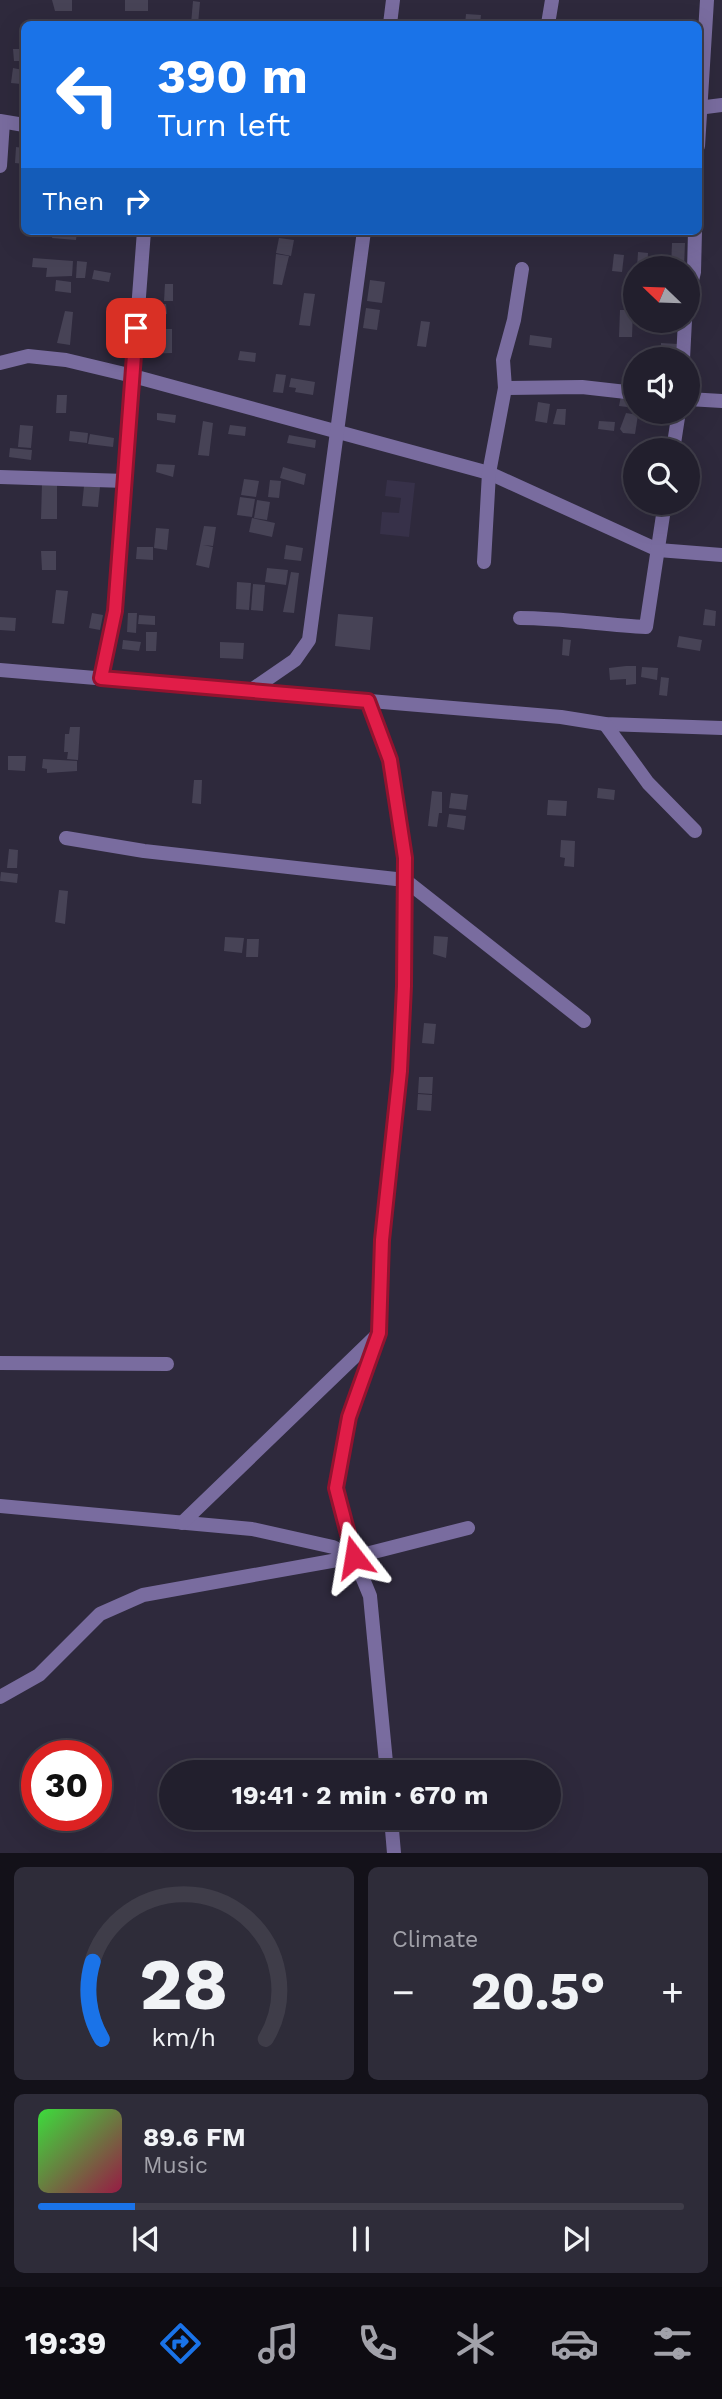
<!DOCTYPE html>
<html lang="en">
<head>
<meta charset="utf-8">
<style>
	body { margin:0; font-family:"Work Sans",sans-serif; background:#2e2c39; color:#f1f3f6; height:100vh; display:flex; flex-direction:column; font-size:26px; white-space:nowrap }
	* { box-sizing:border-box; margin:0 }
	p { font-size:23px; color:#a2a2aa }
	.icon { flex:none; width:38px; height:38px; fill:none; stroke:currentColor; stroke-width:2; stroke-linecap:round; stroke-linejoin:round }
	.map { position:relative; height:1853px; overflow:hidden }
	.panel { display:flex; flex-direction:column; gap:14px; padding:14px; background:#131119; flex:1 }
	.panel>* { flex:none }
	.top-card { position:absolute; left:21px; top:21px; width:681px; height:214px; border-radius:10px; box-shadow:0 7px 28px #0002,0 0 0 2px #3f3d49; background:#1a73e8; color:#fff; overflow:hidden }
	.needle { width:46px; rotate:293deg }
	.tools { position:absolute; left:623px; top:256px; display:grid; gap:14px }
	.tools a { display:grid; place-items:center; width:77px; height:77px; border-radius:50%; background:#221f2d; box-shadow:0 7px 28px #0002,0 0 0 2px #3f3d49; font-size:35px }
	.speed { position:absolute; left:21px; top:1740px; display:flex; gap:14px; font-size:35px; font-weight:700; text-align:center }
	.speed>* { display:grid; place-content:center; width:91px; height:91px; border-radius:50%; background:#221f2d; box-shadow:0 7px 28px #0002,0 0 0 2px #3f3d49; line-height:1 }
	.speed .limit { border:10px solid #d22; background:#fff; color:#111 }
	.pin { position:absolute; display:grid; place-items:center; width:60px; height:60px; color:#fff; margin:-30px; border-radius:14px; box-shadow:0 4px 10px #0006 }
	.me { position:absolute; width:77px; margin:-38px; rotate:346deg; stroke-linejoin:round; filter:drop-shadow(0 0 5px #0008) }
	.turn { display:flex; align-items:center; gap:24px; height:147px; padding:0 21px; font-size:32px }
	.turn .icon { width:91px; height:91px; stroke-width:2.5 }
	.turn b { display:block; font-size:49px; line-height:60px }
	.then { display:flex; align-items:center; height:66px; padding:0 21px; background:#0003; gap:14px; font-size:26px }
	.big { font-size:52px; font-weight:700; line-height:1.1 }
	.panel .widget { flex:1; display:flex; flex-direction:column; justify-content:center; gap:10px; min-width:0; padding:0 24px; border-radius:10px; background:#2e2c39 }
	.panel .dial { align-items:center; gap:0 }
	.dial svg { height:182px; overflow:visible; fill:none; stroke:#3f3d49; stroke-width:7; stroke-linecap:round; text-anchor:middle }
	.dial text { fill:#f1f3f6; stroke:none }
	.song { display:flex; align-items:center; gap:21px }
	.cover { width:84px; height:84px; border-radius:10px; background:linear-gradient(135deg,hsl(120 70% 55%),hsl(340 70% 35%)) }
	.played { height:7px; border-radius:4px; background:linear-gradient(90deg,#1a73e8 15%,#3f3d49 15%) }
	.keys { display:flex; justify-content:space-around; direction:ltr }
	.heat { display:flex; justify-content:space-between; align-items:center; font-size:38px; direction:ltr }
	.panel .tiles { flex:1; display:grid; gap:14px; grid-template-columns:1fr 1fr }
	.widget:last-child { grid-column:span 2 }
	.trip { position:absolute; left:159px; top:1760px; width:402px; height:70px; border-radius:35px; background:#221f2d; box-shadow:0 7px 28px #0002,0 0 0 2px #3f3d49; font-weight:700; line-height:70px; text-align:center }
	.menu { display:flex; height:112px; justify-content:space-around; align-items:center; background:#0e0c12; color:#a2a2aa }
	.menu .icon { width:49px; height:49px }
	.menu .current { color:#1a73e8 }
	.menu b { font-size:32px; color:#f1f3f6 }
	.map>svg:first-child { display:block }
</style>
</head>
<body>
<div class="map">
<svg width="722" height="1853" viewBox="0 0 722 1853">
	<rect width="100%" height="100%" fill="#2e293c"/>
	<!-- built -->
	<path fill="#373149" d="M387,480L415,483L409,537L380,534L382,512L399,513L401,498L385,496Z"/>
	<!-- building -->
	<g fill="#474356">
		<path d="M52,0H72V11H55Z"/>
		<rect x="125" y="0" width="23" height="11"/>
		<path d="M193,1L200,2L198,24H191Z"/>
		<path d="M466,14L481,15L480,24H465Z"/>
		<path d="M13,49H24V61H14Z"/>
		<path d="M13,68L23,70L21,84L11,83Z"/>
		<path d="M16,147L24,148V164L15,163Z"/>
		<path d="M53,231H77L76,240L52,238Z"/>
		<path d="M279,238L294,240L291,256L276,253Z"/>
		<path d="M672,243H685L684,268H671Z"/>
		<path d="M638,252L648,253L647,268H637Z"/>
		<path d="M276,254L289,256L282,285L273,284Z"/>
		<path d="M614,254L624,255L622,272L612,271Z"/>
		<path d="M33,258L73,261L72,276L46,277L47,268L32,267Z"/>
		<path d="M77,261L87,262L85,278H76Z"/>
		<path d="M94,270L111,273L109,282L92,279Z"/>
		<path d="M56,280L71,282V293L55,291Z"/>
		<path d="M370,280L385,282L382,303L367,301Z"/>
		<path d="M165,284H173V301H164Z"/>
		<path d="M304,293L315,294L310,326L299,325Z"/>
		<path d="M166,304L167,314L152,315L151,305Z"/>
		<path d="M114,307H122L120,333H112Z"/>
		<path d="M366,308L380,310L377,330L363,328Z"/>
		<path d="M620,310H633L632,337H619Z"/>
		<path d="M65,311L73,312L70,345L57,343Z"/>
		<path d="M421,321L430,322L426,347L417,346Z"/>
		<path d="M143,329H153V336H157L158,329H172V353L143,354Z"/>
		<path d="M530,335L552,338L551,348L529,345Z"/>
		<path d="M661,343L678,344L677,352L661,351Z"/>
		<path d="M240,351L256,353L255,362L238,360Z"/>
		<path d="M276,374L286,375L283,393L273,392Z"/>
		<path d="M291,378L315,382L313,395L295,392L296,388L289,387Z"/>
		<path d="M57,395H67L66,413H56Z"/>
		<path d="M621,396L635,398V408L619,406Z"/>
		<path d="M538,402L550,404L547,423L535,421Z"/>
		<path d="M557,409H566L565,425L553,424Z"/>
		<path d="M157,413L176,415L175,423L157,420Z"/>
		<path d="M626,413L638,415L635,434L623,433L620,429Z"/>
		<path d="M203,421L213,423L209,456L198,455Z"/>
		<path d="M599,421L615,422L614,431L598,429Z"/>
		<path d="M20,425L33,426L31,448L18,447Z"/>
		<path d="M230,425L246,427L245,436L228,434Z"/>
		<path d="M70,431L88,433L87,443L69,441Z"/>
		<path d="M90,434L114,438L113,447L88,444Z"/>
		<path d="M289,435L316,440L315,448L287,443Z"/>
		<path d="M10,448L32,450L31,460L9,457Z"/>
		<path d="M157,464L175,465L173,477L156,472Z"/>
		<path d="M283,467L306,474L304,485L280,478Z"/>
		<path d="M244,479L259,481L256,497L241,495Z"/>
		<path d="M270,480L281,481L279,498L268,497Z"/>
		<path d="M42,483L57,484V519H41Z"/>
		<path d="M84,486L100,487L98,507L82,506Z"/>
		<path d="M240,497L255,499L252,517L237,515Z"/>
		<path d="M257,500L270,502L267,520L254,518Z"/>
		<path d="M252,518L275,523L272,537L249,532Z"/>
		<path d="M204,526L216,527L213,546L203,545L213,547L209,568L196,565Z"/>
		<path d="M156,528L169,529L167,550L154,548Z"/>
		<path d="M286,545L303,548L301,561L284,559Z"/>
		<path d="M137,547H153V560L136,559Z"/>
		<path d="M41,551H56V570H42Z"/>
		<path d="M267,568L288,570L286,585L265,582Z"/>
		<path d="M291,572L299,573L294,613L283,612Z"/>
		<path d="M237,582L251,583L249,610L236,609Z"/>
		<path d="M253,584L265,585L263,611L251,610Z"/>
		<path d="M56,590L68,591L64,624L52,623Z"/>
		<path d="M705,609L716,611L715,626L703,625Z"/>
		<path d="M92,613L103,615L100,630L89,628Z"/>
		<path d="M128,613H137L136,633L127,632Z"/>
		<path d="M338,614L373,617L370,650L335,646Z"/>
		<path d="M139,615L155,616V625L138,624Z"/>
		<path d="M0,617L16,618L15,631L0,630Z"/>
		<path d="M146,632H157L156,651H146Z"/>
		<path d="M679,636L702,640L700,651L677,647Z"/>
		<path d="M563,639L571,640L569,656L562,655Z"/>
		<path d="M123,640L141,642L139,651L122,649Z"/>
		<path d="M220,642L244,643L243,659L220,658Z"/>
		<path d="M626,666H636V684L626,685V679L610,680L609,668Z"/>
		<path d="M642,667L658,668L657,680L641,677Z"/>
		<path d="M661,677L669,678L667,696L659,695Z"/>
		<path d="M70,727H80L78,760L67,759L68,752H64L65,734H69Z"/>
		<path d="M8,756H26L25,771L8,770Z"/>
		<path d="M43,759L77,761V771L47,773V769L42,768Z"/>
		<path d="M194,780H202L201,804L192,803Z"/>
		<path d="M598,788L615,790L614,800L597,798Z"/>
		<path d="M432,791L442,792V813H439L437,827L428,826Z"/>
		<path d="M451,793L468,795L466,810L449,808Z"/>
		<path d="M548,800L567,801L566,816L547,815Z"/>
		<path d="M449,814L466,816L464,830L447,827Z"/>
		<path d="M561,840L575,841L574,867L564,866L565,858L560,857Z"/>
		<path d="M9,849L18,850L17,868H7Z"/>
		<path d="M1,872L18,874L17,883L0,881Z"/>
		<path d="M59,890L68,891L65,924L55,922Z"/>
		<path d="M434,936L448,937L446,958L433,954Z"/>
		<path d="M225,937L244,938L242,953L224,951Z"/>
		<path d="M247,939H259L258,957H246Z"/>
		<path d="M424,1023L436,1024L434,1044L422,1043Z"/>
		<path d="M419,1077H433L432,1094L418,1093Z"/>
		<path d="M418,1094L432,1095L431,1111L417,1110Z"/>
	</g>
	<g fill="none" stroke-linecap="round" stroke-linejoin="round">
		<!-- street -->
		<g stroke="#796c9f" stroke-width="14">
			<path d="M390,24L393,0"/>
			<path d="M548,24L552,0"/>
			<path d="M698,108L722,105"/>
			<path d="M0,121L24,125"/>
			<path d="M698,146L707,0"/>
			<path d="M0,166L3,122"/>
			<path d="M688,296L694,272L695,231"/>
			<path d="M683,359L685,320"/>
			<path d="M0,363L28,356L66,360L133,376L489,473L658,550L722,555"/>
			<path d="M505,388L582,387L635,393"/>
			<path d="M688,399L722,401"/>
			<path d="M673,450L679,411"/>
			<path d="M0,477L126,481"/>
			<path d="M484,562L489,473L505,388L503,360L514,320L522,269"/>
			<path d="M520,618C562,618 604,625 646,627L665,502"/>
			<path d="M0,670L561,717L605,724L722,728"/>
			<path d="M101,678L115,611L144,231"/>
			<path d="M250,691L295,660L309,640L364,231"/>
			<path d="M368,701L390,760L405,858V986L400,1071L382,1240L379,1333L349,1417L336,1488L354,1557L370,1596L387,1773"/>
			<path d="M605,724L648,783L695,831"/>
			<path d="M66,838L144,851L405,880L584,1021"/>
			<path d="M0,1363L167,1364"/>
			<path d="M0,1506L252,1529L333,1547L354,1557"/>
			<path d="M182,1523L375,1337"/>
			<path d="M0,1697L39,1675L100,1614L143,1595L354,1557L468,1528"/>
			<path d="M391,1818L394,1853"/>
		</g>
	</g>
	<g fill="none" stroke-linecap="round" stroke-linejoin="round">
		<defs>
			<path id="route" d="M136,328L115,611L101,678L368,701L390,760L405,858L404,986L400,1071L382,1240L379,1333L349,1417L336,1488L354,1557"/>
		</defs>
		<!-- route casing -->
		<use href="#route" stroke="#92132f" stroke-width="18"/>
		<!-- route -->
		<use href="#route" stroke="#e11d48" stroke-width="12"/>
	</g>
</svg>
<div class="tools">
<a><svg class="needle" viewBox="-14 -14 28 28"><path d="M0-13l5 13h-10z" fill="#e53935"/><path d="M0 13l5-13h-10z" fill="#a2a2aa"/></svg></a>
<a><svg class="icon" aria-label="sound" viewBox="0 0 24 24"><path d="M4 9h4l5-4v14l-5-4H4zM17 9q2 3 0 6"/></svg></a>
<a><svg class="icon" aria-label="search" viewBox="0 0 24 24"><circle cx="10" cy="10" r="6"/><path d="M15 15l6 6"/></svg></a>
</div>
<div class="speed"><div class="limit">30</div></div>
<div class="pin" style="left:136px;top:328px;background:#d93025"><svg class="icon" aria-label="arrive" viewBox="0 0 24 24"><path d="M6 21V4h12l-3 4 3 4H6"/></svg></div>
<svg class="me" style="left:354px;top:1557px" viewBox="-20 -20 40 40"><path d="M0-17L14 15 0 8-14 15z" fill="#e11d48" stroke="#fff" stroke-width="4"/></svg>
<div class="trip">19:41 · 2 min · 670 m</div>
<div class="top-card">
<div class="turn"><svg class="icon" aria-label="left" viewBox="0 0 24 24"><path d="M17 20v-9H6M10 6l-5 5 5 5"/></svg><div><b>390 m</b>Turn left</div></div>
<div class="then">Then<svg class="icon" aria-label="right" viewBox="0 0 24 24"><path d="M7 20v-9h11M14 6l5 5-5 5"/></svg></div>
</div>
</div>
<section class="panel">
<div class="tiles">
<div class="widget dial"><svg viewBox="0 0 100 80">
<path d="M14 69A42 42 0 1 1 86 69"/>
<path d="M14 69A42 42 0 0 1 10 35" stroke="#1a73e8"/>
<text x="50" y="56" font-size="32" font-weight="700">28</text>
<text x="50" y="72" font-size="11">km/h</text>
</svg></div>
<div class="widget"><p>Climate</p>
<div class="heat"><a>−</a><b class="big">20.5°</b><a>+</a></div>
</div>
<div class="widget">
<div class="song"><i class="cover"></i><div><b>89.6 FM</b><p>Music</p></div></div>
<div class="played"></div>
<div class="keys"><svg class="icon" aria-label="previous" viewBox="0 0 24 24"><path d="M18 5L8 12l10 7zM5 5v14"/></svg><svg class="icon" aria-label="pause" viewBox="0 0 24 24"><path d="M8 5v14M16 5v14"/></svg><svg class="icon" aria-label="next" viewBox="0 0 24 24"><path d="M6 5l10 7-10 7zM19 5v14"/></svg></div>
</div>
</div>
</section>
<nav class="menu">
<b>19:39</b>
<svg class="icon current" aria-label="directions" viewBox="0 0 24 24"><path d="M12 3l9 9-9 9-9-9zM9 14v-3h6M13 9l2 2-2 2"/></svg>
<svg class="icon" aria-label="music" viewBox="0 0 24 24"><path d="M9 18V5l10-2v13"/><circle cx="6" cy="18" r="3"/><circle cx="16" cy="16" r="3"/></svg>
<svg class="icon" aria-label="phone" viewBox="0 0 24 24"><path d="M5 4h4l2 5-3 2q2 4 5 5l2-3 5 2v4C11 20 4 13 5 4z"/></svg>
<svg class="icon" aria-label="climate" viewBox="0 0 24 24"><path d="M12 3v18M4 7l16 10M4 17L20 7"/></svg>
<svg class="icon" aria-label="car" viewBox="0 0 24 24"><path d="M5 17H2v-5l4-1 3-4h7l3 4 3 1v5h-3M9 17h6M6 11h13"/><circle cx="7" cy="17" r="2"/><circle cx="17" cy="17" r="2"/></svg>
<svg class="icon" aria-label="filters" viewBox="0 0 24 24"><path d="M4 7h16M4 17h16"/><circle cx="9" cy="7" r="2"/><circle cx="15" cy="17" r="2"/></svg>
</nav>
</body>
</html>
